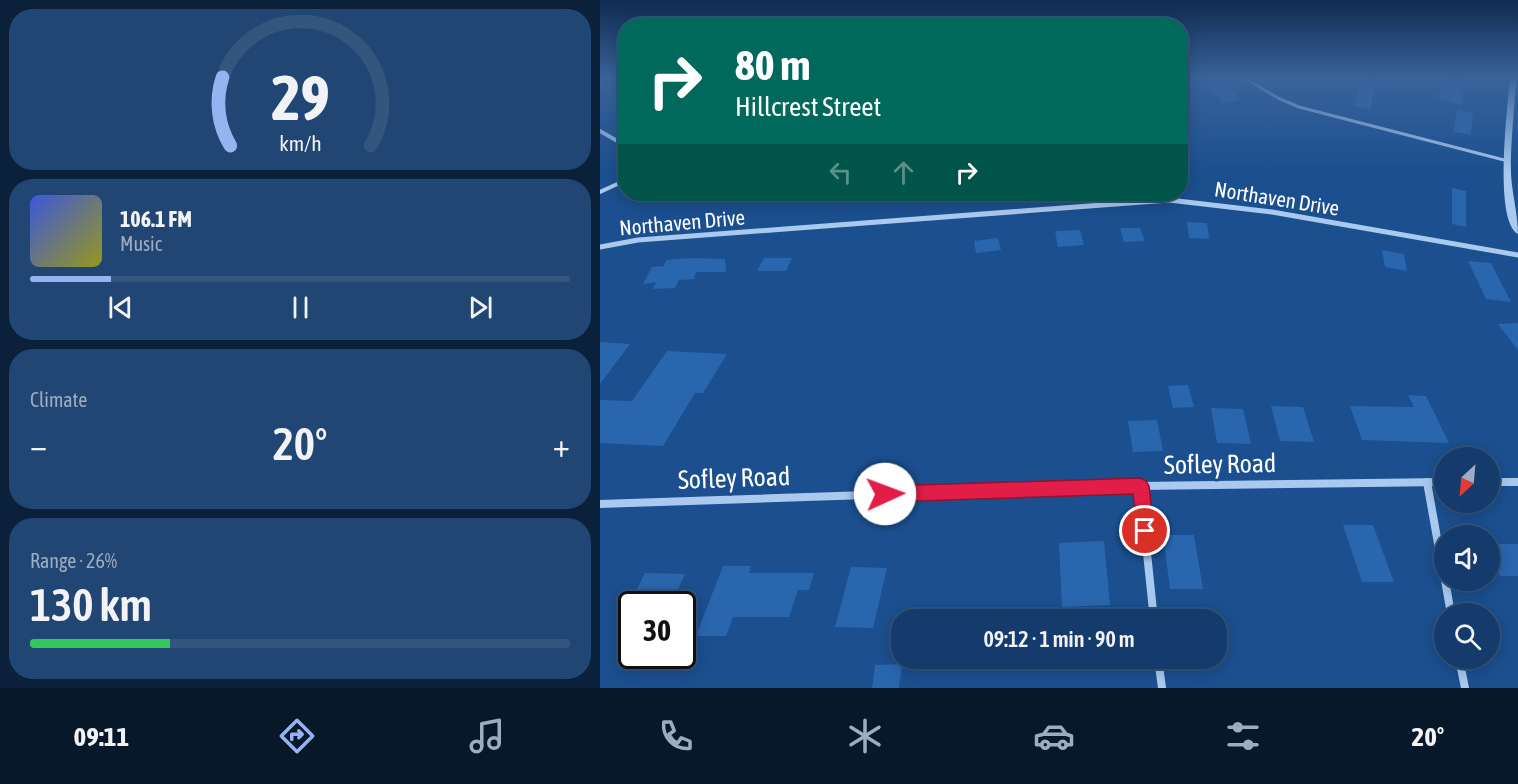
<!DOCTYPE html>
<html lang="en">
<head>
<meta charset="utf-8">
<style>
	body { margin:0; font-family:"Asap Condensed",sans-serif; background:#214673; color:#f1f3f6; height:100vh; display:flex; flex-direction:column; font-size:22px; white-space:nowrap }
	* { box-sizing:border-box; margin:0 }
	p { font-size:20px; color:#9dadc1 }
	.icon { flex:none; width:33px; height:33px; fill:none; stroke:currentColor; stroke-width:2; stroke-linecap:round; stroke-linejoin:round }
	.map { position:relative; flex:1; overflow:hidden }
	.sheet { display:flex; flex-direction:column; gap:9px; padding:9px; background:#0b203b; width:600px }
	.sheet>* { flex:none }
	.banner { position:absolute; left:18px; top:18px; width:570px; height:183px; border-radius:24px; box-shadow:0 3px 15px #0003,0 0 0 2px #33557e; background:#00695c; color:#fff; overflow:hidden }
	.needle { width:39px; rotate:206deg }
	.controls { position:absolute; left:834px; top:447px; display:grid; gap:12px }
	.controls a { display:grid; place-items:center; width:66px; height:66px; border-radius:50%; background:#143b6b; box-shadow:0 3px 15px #0003,0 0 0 2px #33557e; font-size:30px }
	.speed { position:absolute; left:18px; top:591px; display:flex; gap:12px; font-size:30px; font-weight:700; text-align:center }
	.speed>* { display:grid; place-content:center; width:78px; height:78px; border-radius:50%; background:#143b6b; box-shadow:0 3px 15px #0003,0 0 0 2px #33557e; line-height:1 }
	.speed .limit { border:3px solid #111; border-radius:9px; background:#fff; color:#111 }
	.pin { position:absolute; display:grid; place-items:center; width:51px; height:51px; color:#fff; margin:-26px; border:3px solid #fff; border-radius:50%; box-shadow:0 2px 6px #0007 }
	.me { position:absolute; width:66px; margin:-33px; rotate:88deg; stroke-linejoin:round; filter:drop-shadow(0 0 4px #0008) }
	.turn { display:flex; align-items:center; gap:21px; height:126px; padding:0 18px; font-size:27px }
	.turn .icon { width:78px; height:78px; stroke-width:2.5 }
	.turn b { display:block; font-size:42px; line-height:51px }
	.lanes { display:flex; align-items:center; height:57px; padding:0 18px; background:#0003; justify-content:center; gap:30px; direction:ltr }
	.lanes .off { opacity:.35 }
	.big { font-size:45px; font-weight:600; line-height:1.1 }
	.sheet .widget { flex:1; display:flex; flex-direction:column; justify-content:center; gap:9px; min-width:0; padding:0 21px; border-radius:24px; background:#214673 }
	.sheet .dial { align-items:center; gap:0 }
	.dial svg { height:156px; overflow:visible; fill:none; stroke:#33557e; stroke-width:7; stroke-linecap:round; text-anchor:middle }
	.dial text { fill:#f1f3f6; stroke:none }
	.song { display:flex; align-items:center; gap:18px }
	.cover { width:72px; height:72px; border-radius:9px; background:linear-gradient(135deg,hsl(230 70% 55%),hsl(60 70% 35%)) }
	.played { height:6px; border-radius:3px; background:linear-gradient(90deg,#95b2f1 15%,#33557e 15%) }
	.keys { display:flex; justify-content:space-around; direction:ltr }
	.heat { display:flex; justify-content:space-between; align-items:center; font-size:33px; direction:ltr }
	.charge { height:9px; border-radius:4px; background:linear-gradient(90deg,#34c759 26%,#33557e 0) }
	.trip { position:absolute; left:291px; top:609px; width:336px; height:60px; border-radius:24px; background:#143b6b; box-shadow:0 3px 15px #0003,0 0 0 2px #33557e; font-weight:600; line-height:60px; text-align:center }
	.tabs { display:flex; height:96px; justify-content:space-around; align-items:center; background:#08182b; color:#9dadc1 }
	.tabs .icon { width:42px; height:42px }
	.tabs .selected { color:#95b2f1 }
	.tabs b { font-size:27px; color:#f1f3f6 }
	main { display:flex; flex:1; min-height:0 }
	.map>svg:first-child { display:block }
</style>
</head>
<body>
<main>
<section class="sheet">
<div class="widget dial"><svg viewBox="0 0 100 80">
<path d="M14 69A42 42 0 1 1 86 69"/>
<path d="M14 69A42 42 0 0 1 10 34" stroke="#95b2f1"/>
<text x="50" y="56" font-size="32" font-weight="700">29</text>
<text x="50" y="72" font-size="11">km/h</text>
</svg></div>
<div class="widget">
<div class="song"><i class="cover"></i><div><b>106.1 FM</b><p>Music</p></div></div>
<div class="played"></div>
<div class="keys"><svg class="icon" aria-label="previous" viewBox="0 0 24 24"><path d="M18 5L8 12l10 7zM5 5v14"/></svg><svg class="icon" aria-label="pause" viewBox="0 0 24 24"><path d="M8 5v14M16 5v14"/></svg><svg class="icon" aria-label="next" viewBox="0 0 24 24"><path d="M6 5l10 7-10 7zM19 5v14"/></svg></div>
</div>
<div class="widget"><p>Climate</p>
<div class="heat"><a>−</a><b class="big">20°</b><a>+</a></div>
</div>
<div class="widget"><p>Range · 26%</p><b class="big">130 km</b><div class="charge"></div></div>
</section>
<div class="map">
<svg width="918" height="688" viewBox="0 0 918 688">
	<rect width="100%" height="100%" fill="#1b4f8f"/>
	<!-- building -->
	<g fill="#2a66ad">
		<path d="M762,77H777L770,110L754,106Z"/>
		<path d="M844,77H862L859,90L864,92L861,105L838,99Z"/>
		<path d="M629,87L640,100L623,103L611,89Z"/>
		<path d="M857,109L873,113L871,135L854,132Z"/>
		<path d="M852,188L866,191V227L852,224Z"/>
		<path d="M587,222L607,223L609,239L589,238Z"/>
		<path d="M520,228H540L545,241L524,242Z"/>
		<path d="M480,230L484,245L458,247L455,231Z"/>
		<path d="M398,238L401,250L376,253L374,241Z"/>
		<path d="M782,250L804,254L807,271L785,267Z"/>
		<path d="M90,258L125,259L126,272H96L94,279L79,280L75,288L53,289L56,282L43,284L52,267L64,266L66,260Z"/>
		<path d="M164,258H192L186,271H157Z"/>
		<path d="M868,261L891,263L911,302L886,299Z"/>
		<path d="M918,323V350L898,324Z"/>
		<path d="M0,342L30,344L0,384Z"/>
		<path d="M67,351L127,354L103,393H95L63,446L0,443V400L32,401Z"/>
		<path d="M588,385L594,407L573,408L568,386Z"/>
		<path d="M808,395L826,396L849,443L762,440L750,406L814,407Z"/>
		<path d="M671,406L703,407L714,442L680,441Z"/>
		<path d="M611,408L643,409L651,444L617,443Z"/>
		<path d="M557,420L563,451L533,452L528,421Z"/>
		<path d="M743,525H773L794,582H762Z"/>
		<path d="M563,535H594L603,589H570Z"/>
		<path d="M504,541L510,605L462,607L459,543Z"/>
		<path d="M890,544H918V576H900L890,556Z"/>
		<path d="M123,566H151L149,573H214L209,590H198L189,617H133L126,636H96Z"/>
		<path d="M251,567L287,568L273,628L235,627Z"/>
		<path d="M45,573L85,574L74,598H33Z"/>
		<path d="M302,664L299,688H272L275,665Z"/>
	</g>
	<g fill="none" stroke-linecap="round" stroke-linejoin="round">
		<!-- service-far1 -->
		<path stroke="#a9c9ee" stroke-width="3" d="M643,77L678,98L699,107L908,161"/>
		<!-- service -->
		<path stroke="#a9c9ee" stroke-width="4" d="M0,192L26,180"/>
		<!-- minor-far2 -->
		<g stroke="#a9c9ee" stroke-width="4">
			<path d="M580,89L587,88"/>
			<path d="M0,131L26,146"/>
		</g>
		<!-- minor-far1 -->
		<path stroke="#a9c9ee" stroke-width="5" d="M0,247L38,240L569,200L672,212L918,255"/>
		<!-- minor -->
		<g stroke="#a9c9ee" stroke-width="8">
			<path d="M827,482L844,577"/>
			<path d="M890,482H918"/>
			<path d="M540,486L554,620"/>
			<path d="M0,504L540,486L844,482"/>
			<path d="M845,580L851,614"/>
			<path d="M558,658L562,688"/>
			<path d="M859,658L865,688"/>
		</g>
		<!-- tertiary -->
		<path fill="#a9c9ee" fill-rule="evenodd" d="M910,77H916C915,109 910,142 911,174C912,194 918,214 918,234C893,220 908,104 910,77Z"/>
	</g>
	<!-- sky -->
	<linearGradient id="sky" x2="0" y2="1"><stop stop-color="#0f2b4f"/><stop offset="0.45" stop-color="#39639b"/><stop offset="1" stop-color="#39639b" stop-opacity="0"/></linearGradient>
	<rect width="918" height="173" fill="url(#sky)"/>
	<!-- route -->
	<path fill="#e11d48" stroke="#92132f" stroke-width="1.5" d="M540,478L546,481L549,486L554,531L551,537L545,540L539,537L533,494L285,502L279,500L277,494L279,488L285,486Z"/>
	<g text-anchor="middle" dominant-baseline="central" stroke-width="6" stroke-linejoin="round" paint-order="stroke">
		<!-- street labels -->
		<g font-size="21" fill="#fff" stroke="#1b4f8f">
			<text transform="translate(677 198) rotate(9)">Northaven Drive</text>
			<text transform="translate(82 222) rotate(-5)">Northaven Drive</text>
		</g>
		<!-- near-street labels -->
		<g font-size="26" fill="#fff" stroke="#1b4f8f">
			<text transform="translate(620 464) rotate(-1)">Sofley Road</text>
			<text transform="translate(134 478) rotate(-2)">Sofley Road</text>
		</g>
	</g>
</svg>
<div class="controls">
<a><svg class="needle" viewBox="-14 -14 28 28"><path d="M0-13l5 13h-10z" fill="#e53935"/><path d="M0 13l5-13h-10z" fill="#9dadc1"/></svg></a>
<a><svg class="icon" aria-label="sound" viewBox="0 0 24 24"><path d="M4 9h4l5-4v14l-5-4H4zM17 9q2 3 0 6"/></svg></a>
<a><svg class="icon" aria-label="search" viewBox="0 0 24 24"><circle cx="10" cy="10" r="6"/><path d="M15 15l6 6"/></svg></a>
</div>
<div class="speed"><div class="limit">30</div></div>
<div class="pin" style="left:545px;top:531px;background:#d93025"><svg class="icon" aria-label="arrive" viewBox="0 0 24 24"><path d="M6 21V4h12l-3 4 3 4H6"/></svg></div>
<svg class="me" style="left:285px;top:494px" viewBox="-20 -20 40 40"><circle r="19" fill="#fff"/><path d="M0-13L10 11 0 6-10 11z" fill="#e11d48"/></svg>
<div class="trip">09:12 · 1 min · 90 m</div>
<div class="banner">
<div class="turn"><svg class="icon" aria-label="right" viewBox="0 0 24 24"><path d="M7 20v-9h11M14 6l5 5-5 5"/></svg><div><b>80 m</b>Hillcrest Street</div></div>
<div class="lanes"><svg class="icon off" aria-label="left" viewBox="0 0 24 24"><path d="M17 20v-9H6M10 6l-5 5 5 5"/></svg><svg class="icon off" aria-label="ahead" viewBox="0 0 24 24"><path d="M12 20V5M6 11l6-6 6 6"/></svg><svg class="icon" aria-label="right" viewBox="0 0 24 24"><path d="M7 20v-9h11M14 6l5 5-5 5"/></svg></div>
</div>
</div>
</main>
<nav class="tabs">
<b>09:11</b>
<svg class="icon selected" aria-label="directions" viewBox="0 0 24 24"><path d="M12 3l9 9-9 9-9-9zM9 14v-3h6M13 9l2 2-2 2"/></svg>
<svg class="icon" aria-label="music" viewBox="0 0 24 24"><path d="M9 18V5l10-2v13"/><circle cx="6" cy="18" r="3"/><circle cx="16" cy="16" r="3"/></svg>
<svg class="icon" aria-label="phone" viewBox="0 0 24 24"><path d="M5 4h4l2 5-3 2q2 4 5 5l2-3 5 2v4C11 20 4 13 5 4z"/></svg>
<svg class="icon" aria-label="climate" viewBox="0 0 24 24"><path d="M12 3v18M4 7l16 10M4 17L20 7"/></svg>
<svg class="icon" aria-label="car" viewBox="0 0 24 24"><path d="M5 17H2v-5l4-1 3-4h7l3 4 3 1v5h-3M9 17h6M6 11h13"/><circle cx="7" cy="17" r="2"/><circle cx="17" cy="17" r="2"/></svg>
<svg class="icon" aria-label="filters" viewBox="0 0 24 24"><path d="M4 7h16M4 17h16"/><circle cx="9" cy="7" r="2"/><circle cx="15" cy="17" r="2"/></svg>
<b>20°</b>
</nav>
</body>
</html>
